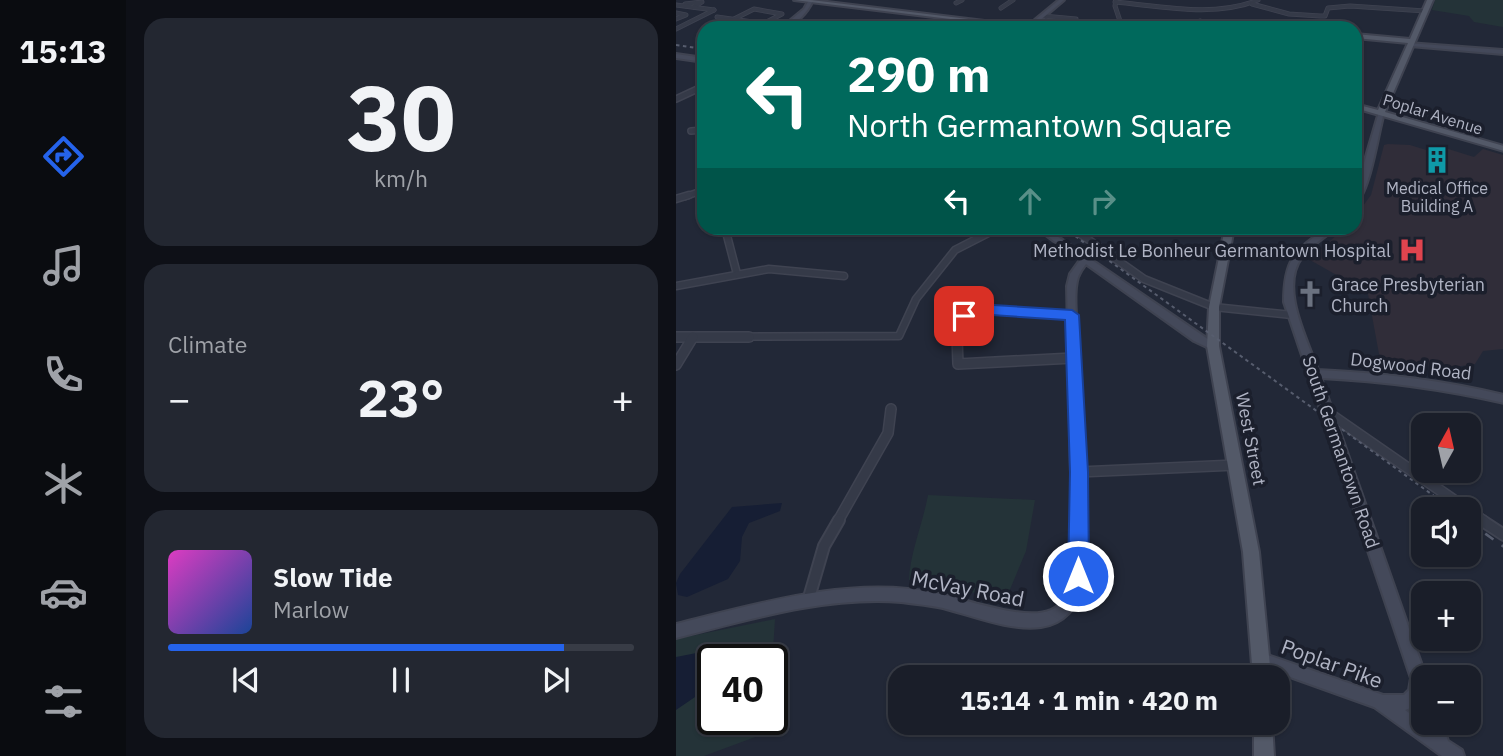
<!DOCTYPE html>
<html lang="en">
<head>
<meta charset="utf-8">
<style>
	body { margin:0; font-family:"IBM Plex Sans",sans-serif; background:#232731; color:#f1f3f6; height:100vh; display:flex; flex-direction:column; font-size:26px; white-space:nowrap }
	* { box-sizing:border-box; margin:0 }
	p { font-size:23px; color:#9fa2a8 }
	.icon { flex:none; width:38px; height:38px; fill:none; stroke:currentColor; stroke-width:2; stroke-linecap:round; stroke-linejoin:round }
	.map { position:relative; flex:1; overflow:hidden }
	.drawer { display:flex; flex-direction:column; gap:18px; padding:18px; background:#0e1017; width:550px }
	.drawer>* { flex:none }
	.hud { position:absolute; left:21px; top:21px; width:665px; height:214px; border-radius:21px; box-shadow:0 2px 5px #0004,0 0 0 2px #383c46; background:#00695c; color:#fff; overflow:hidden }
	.needle { width:46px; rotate:8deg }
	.tools { position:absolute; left:735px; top:413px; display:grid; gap:14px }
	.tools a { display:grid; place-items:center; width:70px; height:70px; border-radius:14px; background:#1a1e29; box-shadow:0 2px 5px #0004,0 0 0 2px #383c46; font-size:35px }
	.speed { position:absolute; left:21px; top:644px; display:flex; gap:14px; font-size:35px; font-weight:700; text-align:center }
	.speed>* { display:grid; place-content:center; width:91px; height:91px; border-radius:50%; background:#1a1e29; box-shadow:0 2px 5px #0004,0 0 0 2px #383c46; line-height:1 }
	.speed .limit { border:4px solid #111; border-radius:10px; background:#fff; color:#111 }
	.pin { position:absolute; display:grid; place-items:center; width:60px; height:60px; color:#fff; margin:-30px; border-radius:14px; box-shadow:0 4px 10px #0006 }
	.me { position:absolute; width:77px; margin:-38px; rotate:0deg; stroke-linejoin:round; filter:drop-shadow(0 0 5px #0008) }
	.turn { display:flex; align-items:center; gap:24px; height:147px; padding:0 35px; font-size:32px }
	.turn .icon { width:91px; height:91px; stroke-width:2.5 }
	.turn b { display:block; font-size:49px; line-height:60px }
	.lanes { display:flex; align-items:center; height:66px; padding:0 35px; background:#0003; justify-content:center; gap:35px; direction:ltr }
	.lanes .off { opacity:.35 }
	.big { font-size:52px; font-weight:700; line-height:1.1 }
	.drawer .card { flex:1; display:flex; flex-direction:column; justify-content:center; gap:10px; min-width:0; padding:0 24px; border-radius:21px; background:#232731 }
	.drawer .dial { align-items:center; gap:0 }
	.dial b { font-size:91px; line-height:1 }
	.song { display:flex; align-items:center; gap:21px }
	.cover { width:84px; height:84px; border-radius:10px; background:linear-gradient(135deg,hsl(310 70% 55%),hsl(220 70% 35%)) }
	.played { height:7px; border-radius:4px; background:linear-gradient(90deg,#2563eb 85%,#383c46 85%) }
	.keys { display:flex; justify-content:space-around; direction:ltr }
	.heat { display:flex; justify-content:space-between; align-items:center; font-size:38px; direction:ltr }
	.trip { position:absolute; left:212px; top:665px; width:402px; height:70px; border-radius:21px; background:#1a1e29; box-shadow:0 2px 5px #0004,0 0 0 2px #383c46; font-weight:700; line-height:70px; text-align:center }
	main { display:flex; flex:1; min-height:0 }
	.tab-bar { display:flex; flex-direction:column; width:126px; justify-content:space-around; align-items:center; background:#0a0c10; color:#9fa2a8 }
	.tab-bar .icon { width:49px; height:49px }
	.tab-bar .active { color:#2563eb }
	.tab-bar b { font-size:32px; color:#f1f3f6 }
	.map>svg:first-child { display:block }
</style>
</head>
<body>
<main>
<nav class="tab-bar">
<b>15:13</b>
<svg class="icon active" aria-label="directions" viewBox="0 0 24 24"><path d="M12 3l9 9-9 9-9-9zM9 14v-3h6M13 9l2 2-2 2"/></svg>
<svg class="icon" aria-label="music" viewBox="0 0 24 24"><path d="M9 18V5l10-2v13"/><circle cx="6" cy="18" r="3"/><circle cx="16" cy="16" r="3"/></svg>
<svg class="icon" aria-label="phone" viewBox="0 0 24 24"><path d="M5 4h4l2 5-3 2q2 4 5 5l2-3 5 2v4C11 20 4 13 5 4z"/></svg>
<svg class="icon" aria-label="climate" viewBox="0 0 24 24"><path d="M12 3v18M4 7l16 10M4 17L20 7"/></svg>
<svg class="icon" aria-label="car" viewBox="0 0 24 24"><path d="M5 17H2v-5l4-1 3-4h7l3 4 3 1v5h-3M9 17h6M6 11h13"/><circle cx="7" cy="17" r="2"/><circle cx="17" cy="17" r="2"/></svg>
<svg class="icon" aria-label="filters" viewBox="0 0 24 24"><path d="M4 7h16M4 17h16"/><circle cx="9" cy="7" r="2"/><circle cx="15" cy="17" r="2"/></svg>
</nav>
<section class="drawer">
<div class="card dial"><b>30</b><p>km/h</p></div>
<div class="card"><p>Climate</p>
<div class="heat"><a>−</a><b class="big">23°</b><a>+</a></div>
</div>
<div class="card">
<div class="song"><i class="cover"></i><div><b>Slow Tide</b><p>Marlow</p></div></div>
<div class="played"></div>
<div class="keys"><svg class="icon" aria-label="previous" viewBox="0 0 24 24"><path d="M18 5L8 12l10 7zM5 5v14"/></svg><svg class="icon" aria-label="pause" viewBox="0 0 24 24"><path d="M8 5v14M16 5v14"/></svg><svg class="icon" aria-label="next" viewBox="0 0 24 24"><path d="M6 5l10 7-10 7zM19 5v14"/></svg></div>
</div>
</section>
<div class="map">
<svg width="828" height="756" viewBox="0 0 828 756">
	<rect width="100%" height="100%" fill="#222837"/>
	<!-- medical -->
	<path fill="#302d39" d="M712,144L734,145L760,153L766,147L798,157L807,149L827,155V349L807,351L799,364L772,368L714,363L703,354L690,283L664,277L634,260L668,228H679V217L695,195L708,145Z"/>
	<!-- green -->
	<g fill="#243338">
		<path d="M759,0H827V27L798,22L793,16L756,10Z"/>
		<path d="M252,495L359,500L350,551L330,599L233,580C234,553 247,523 252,495Z"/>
		<path d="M99,619L96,667V660H37V719H94L93,732L28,756H0V639Z"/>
	</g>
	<!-- water -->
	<g fill="#161e34">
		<path d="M106,503L104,511L73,523L66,537L64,561L52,579L11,597L2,595L0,583L4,574L56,507Z"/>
		<path d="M46,648L54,652L55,660H37V695H22L0,710V657Z"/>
	</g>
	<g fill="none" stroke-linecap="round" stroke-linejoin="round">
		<defs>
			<g id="street-far4">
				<path d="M440,0L439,6L444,21L440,28"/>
				<path d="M439,2C484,6 539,18 582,0"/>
				<path d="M280,3L286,0"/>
				<path d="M9,4L26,2L18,7"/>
				<path d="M576,4L613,14L644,16H649L652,8L674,6L749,11"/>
				<path d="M0,5L38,10"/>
				<path d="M325,8L337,0"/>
				<path d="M0,13L10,15L0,19"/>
				<path d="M367,16L400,19"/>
				<path d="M41,17L106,26L171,27L209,23L258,28"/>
				<path d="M474,26L511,28"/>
				<path d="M40,28L78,9L106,14L79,28"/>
				<path d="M523,28L524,21"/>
				<path d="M558,28L559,23"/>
				<path d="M0,29L38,10"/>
			</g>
			<g id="street-far3">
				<path d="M0,99L28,86"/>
				<path d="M15,131L28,130"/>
				<path d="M8,197L28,190"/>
			</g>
			<g id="street-far2">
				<path d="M0,199L13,195"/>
				<path d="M49,228L61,274"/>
				<path d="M396,228L468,279L538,307L616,315"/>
				<path d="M0,286L93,269L168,276"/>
				<path d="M0,337L223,336L240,299L279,250L322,228"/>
				<path d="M281,338L287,320L296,309L396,315"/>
			</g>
			<g id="street-far1">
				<path d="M0,337H73"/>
				<path d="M281,337L282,364L397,358"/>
				<path d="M0,365L17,337"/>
				<path d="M651,412L791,509"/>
				<path d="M403,472L560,465"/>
				<path d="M793,511L808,521"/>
				<path d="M162,521L212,433L215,409"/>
			</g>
			<g id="street">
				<path d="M805,520L828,535"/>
				<path d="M132,601L148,546L163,520"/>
			</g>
			<g id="secondary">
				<path d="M133,0H137C132,12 119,27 105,28L128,9Z"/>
				<path d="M383,0H388L355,28H349Z"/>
				<path d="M732,43L828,50V54L734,46Z"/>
				<path d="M0,54L28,58V62L0,58Z"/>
				<path d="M703,112L708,113C702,133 694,193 679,204V194Z"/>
				<path d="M360,228H369L542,346L537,350L518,341L410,264C408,267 405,270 404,273C396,286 401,320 401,336C403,396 408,456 409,516C410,538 413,564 408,585C402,607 388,624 365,627C333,631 298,616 267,608C253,605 239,604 225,602C149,596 72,620 0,638V624C81,604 175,575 259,593C288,598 348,622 375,610C390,604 395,584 397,569L391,286L394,274L404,260Z"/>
				<path d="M650,228H659C649,238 635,245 626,257C603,287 631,339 642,370C705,373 766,380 828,395V403C767,389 707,381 645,378L750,677H747C747,695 748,704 729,710L751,726L750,723H766L772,741L786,750L788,756H766L698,707L586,667L581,665L579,660L581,655L586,653L707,695H728L733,690L735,678L608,302C608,259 618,252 650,228Z"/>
			</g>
			<g id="primary">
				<path d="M118,0H135L367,28H349Z"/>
				<path d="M751,0H757L709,112L828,146V151L679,108V104L702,110L732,43L679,38V34L734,39Z"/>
				<path d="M549,228H558L543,307V346L583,552L595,677H577L567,552L531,346L533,307Z"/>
				<path d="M578,723H596L598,756H578Z"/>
			</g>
		</defs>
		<!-- street-far4 casing -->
		<use href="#street-far4" stroke="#3f4351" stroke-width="5"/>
		<!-- street-far3 casing -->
		<use href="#street-far3" stroke="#3f4351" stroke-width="8"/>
		<!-- street-far2 casing -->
		<use href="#street-far2" stroke="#3f4351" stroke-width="9"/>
		<!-- street-far1 casing -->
		<use href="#street-far1" stroke="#3f4351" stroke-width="12"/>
		<!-- street casing -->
		<use href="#street" stroke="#3f4351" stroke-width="14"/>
		<!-- secondary casing -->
		<use href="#secondary" stroke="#3f4351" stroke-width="4"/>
		<!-- primary casing -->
		<use href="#primary" stroke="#3f4351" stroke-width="4"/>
		<!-- street-far4 -->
		<use href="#street-far4" stroke="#353a48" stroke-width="3.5"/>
		<!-- street-far3 -->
		<use href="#street-far3" stroke="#353a48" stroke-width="5"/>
		<!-- street-far2 -->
		<use href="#street-far2" stroke="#353a48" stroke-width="6"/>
		<!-- street-far1 -->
		<use href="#street-far1" stroke="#353a48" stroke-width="9"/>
		<!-- street -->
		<use href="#street" stroke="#353a48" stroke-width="10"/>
		<!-- secondary -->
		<use href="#secondary" fill="#44495a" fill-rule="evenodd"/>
		<!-- primary -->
		<use href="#primary" fill="#535968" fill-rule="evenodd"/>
		<!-- rail-far1 -->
		<g stroke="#575d6e" stroke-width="2" stroke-dasharray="3.5 3.5" stroke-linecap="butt">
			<path d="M0,45L28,49"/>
			<path d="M388,228L776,509"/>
		</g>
		<!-- rail -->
		<path stroke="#575d6e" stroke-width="2.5" stroke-dasharray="10 10" stroke-linecap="butt" d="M793,522L828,547"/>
	</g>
	<!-- route -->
	<path fill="#2563eb" stroke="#184099" stroke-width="2" d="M301,304L396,310L403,315L412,472L413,576L410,583L402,586L395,583L392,576L394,472L389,320L301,314L294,319H283L281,316L288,307Z"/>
	<!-- icons -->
	<defs>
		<symbol id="building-bare" viewBox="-9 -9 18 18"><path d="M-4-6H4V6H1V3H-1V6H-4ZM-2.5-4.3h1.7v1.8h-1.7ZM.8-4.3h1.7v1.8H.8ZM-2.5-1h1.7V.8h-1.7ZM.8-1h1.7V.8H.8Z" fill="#0f9aa8" stroke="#1b1f2c" stroke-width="2.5" paint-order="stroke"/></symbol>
		<symbol id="hospital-bare" viewBox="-9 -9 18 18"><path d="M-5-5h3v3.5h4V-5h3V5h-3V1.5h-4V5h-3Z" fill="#e0444e" stroke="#1b1f2c" stroke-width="2.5" paint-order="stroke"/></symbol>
		<symbol id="church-bare" viewBox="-9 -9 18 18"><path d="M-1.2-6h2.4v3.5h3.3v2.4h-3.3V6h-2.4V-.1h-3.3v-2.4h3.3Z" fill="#6b7280" stroke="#1b1f2c" stroke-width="2.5" paint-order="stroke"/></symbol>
	</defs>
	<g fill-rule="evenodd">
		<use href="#building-bare" x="742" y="141" width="38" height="38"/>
		<use href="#hospital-bare" x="717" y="231" width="38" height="38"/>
		<use href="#church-bare" x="615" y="275" width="38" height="38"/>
	</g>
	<g text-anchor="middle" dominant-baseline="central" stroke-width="7" stroke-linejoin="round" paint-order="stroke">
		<!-- far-street labels -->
		<g font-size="16" fill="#b0b4c4" stroke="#1b1f2c">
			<text transform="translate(757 114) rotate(17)">Poplar Avenue</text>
		</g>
		<!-- far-poi labels -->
		<g font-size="16" fill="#b0b4c4" stroke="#1b1f2c">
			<text x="761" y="188">Medical Office<tspan x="761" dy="18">Building A</tspan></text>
		</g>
		<!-- poi labels -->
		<g font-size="18" fill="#b0b4c4" stroke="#1b1f2c" text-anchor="end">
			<text x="715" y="250">Methodist Le Bonheur Germantown Hospital</text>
			<text x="655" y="284" text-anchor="start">Grace Presbyterian<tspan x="655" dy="21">Church</tspan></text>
		</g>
		<!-- street labels -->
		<g font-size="18" fill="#b0b4c4" stroke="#1b1f2c">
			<text transform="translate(735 366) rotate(7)">Dogwood Road</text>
			<text transform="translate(575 439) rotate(79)">West Street</text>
			<text transform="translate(665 452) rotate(71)">South Germantown Road</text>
		</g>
		<!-- near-street labels -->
		<g font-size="21" fill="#b0b4c4" stroke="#1b1f2c">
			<text transform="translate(292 588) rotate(11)">McVay Road</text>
			<text transform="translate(656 663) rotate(20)">Poplar Pike</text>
		</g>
	</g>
</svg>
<div class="tools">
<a><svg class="needle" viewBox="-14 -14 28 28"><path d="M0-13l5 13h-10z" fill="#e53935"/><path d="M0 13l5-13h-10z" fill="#9fa2a8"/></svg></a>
<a><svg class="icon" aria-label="sound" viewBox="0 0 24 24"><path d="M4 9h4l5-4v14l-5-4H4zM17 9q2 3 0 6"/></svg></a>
<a>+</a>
<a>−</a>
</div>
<div class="speed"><div class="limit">40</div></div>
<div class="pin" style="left:288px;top:316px;background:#d93025"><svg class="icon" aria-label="arrive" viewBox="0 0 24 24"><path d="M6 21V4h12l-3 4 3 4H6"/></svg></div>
<svg class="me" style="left:402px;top:576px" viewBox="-20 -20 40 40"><circle r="17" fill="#2563eb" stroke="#fff" stroke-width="3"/><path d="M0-11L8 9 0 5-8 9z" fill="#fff"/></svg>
<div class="trip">15:14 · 1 min · 420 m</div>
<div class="hud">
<div class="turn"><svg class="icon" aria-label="left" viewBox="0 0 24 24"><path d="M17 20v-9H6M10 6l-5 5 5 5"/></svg><div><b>290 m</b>North Germantown Square</div></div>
<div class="lanes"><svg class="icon" aria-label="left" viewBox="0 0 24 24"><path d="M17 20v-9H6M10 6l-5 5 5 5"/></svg><svg class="icon off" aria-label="ahead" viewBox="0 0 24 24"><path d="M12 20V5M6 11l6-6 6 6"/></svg><svg class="icon off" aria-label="right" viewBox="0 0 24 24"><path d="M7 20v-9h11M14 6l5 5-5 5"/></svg></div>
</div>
</div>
</main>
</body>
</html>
